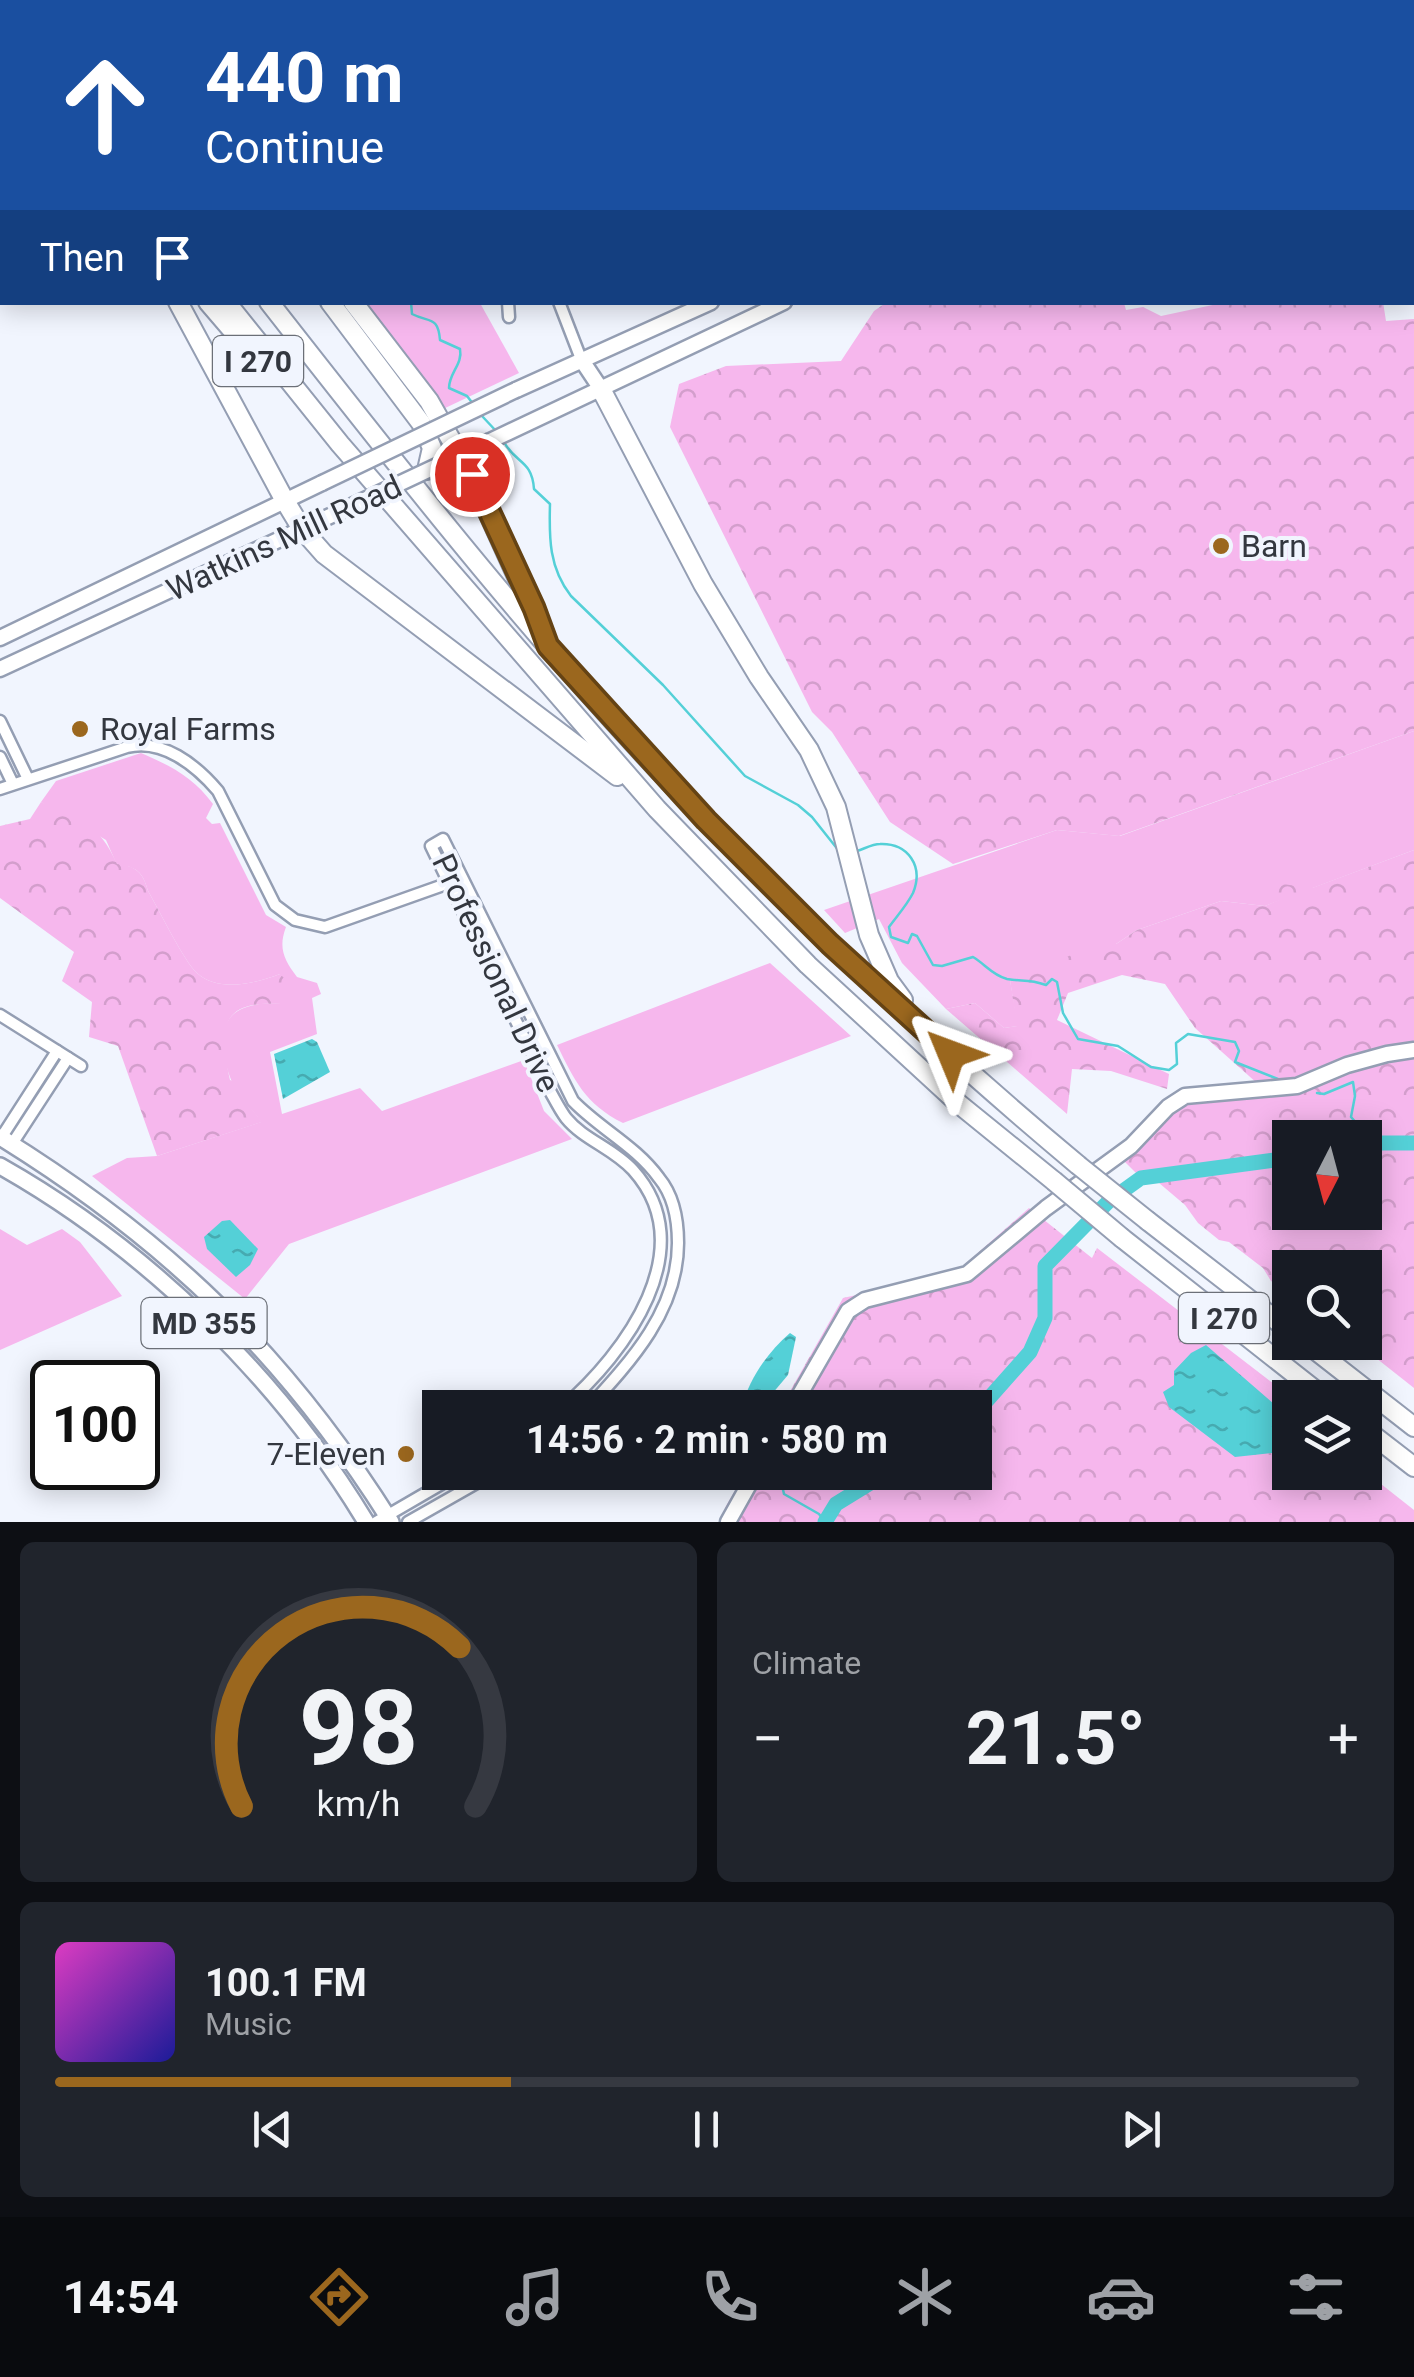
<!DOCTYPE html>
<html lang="en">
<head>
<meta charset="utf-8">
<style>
	body { margin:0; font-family:Roboto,sans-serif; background:#20242c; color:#f1f3f6; height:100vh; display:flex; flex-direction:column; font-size:38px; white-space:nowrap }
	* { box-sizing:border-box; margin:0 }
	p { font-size:32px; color:#9ea1a6 }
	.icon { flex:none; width:55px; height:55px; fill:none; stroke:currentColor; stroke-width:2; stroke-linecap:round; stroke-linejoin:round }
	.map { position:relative; height:1522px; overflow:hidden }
	.panel { display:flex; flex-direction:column; gap:20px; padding:20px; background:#0d0f14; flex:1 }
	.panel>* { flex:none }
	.top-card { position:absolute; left:0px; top:0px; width:1415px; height:305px; box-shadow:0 5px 25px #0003; background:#1a4fa0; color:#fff; overflow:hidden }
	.needle { width:65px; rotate:186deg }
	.tools { position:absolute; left:1272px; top:1120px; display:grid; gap:20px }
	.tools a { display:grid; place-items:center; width:110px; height:110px; border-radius:0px; background:#171b24; box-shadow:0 5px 25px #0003; font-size:50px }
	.speed { position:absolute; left:30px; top:1360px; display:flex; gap:20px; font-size:50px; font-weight:700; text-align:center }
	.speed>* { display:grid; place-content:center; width:130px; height:130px; border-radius:50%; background:#171b24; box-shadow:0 5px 25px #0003; line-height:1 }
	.speed .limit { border:5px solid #111; border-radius:15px; background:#fff; color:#111 }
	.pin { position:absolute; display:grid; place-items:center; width:85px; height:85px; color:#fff; margin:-42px; border:5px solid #fff; border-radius:50%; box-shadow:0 2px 10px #0007 }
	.me { position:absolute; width:110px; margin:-55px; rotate:314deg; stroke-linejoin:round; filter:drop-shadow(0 0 8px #0008) }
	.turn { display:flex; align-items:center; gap:35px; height:210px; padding:0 40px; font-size:45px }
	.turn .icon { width:130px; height:130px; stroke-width:2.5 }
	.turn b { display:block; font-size:70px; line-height:85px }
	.then { display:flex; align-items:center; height:95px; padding:0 40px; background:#0003; gap:20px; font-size:38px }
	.big { font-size:75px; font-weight:700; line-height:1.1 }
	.panel .widget { flex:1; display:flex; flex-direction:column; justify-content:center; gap:15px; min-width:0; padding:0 35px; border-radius:15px; background:#20242c }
	.panel .dial { align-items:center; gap:0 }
	.dial svg { height:260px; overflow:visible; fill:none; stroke:#363941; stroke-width:7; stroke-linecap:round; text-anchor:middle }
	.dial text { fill:#f1f3f6; stroke:none }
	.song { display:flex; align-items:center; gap:30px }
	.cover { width:120px; height:120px; border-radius:15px; background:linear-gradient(135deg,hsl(310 70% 55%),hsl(240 70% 35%)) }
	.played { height:10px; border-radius:5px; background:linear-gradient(90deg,#9b671e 35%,#363941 35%) }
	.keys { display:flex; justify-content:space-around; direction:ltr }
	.heat { display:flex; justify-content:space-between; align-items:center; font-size:55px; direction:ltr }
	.panel .tiles { flex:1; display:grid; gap:20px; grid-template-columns:1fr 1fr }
	.widget:last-child { grid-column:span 2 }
	.trip { position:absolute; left:422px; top:1390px; width:570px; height:100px; border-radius:0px; background:#171b24; box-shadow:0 5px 25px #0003; font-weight:700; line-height:100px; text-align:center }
	.menu { display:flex; height:160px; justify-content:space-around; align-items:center; background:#090b0e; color:#9ea1a6 }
	.menu .icon { width:70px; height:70px }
	.menu .on { color:#9b671e }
	.menu b { font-size:45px; color:#f1f3f6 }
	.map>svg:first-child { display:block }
</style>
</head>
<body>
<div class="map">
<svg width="1414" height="1522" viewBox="0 0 1414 1522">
	<defs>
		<pattern id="forest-crowns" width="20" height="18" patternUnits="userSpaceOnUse" patternTransform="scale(2.5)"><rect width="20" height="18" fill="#f6b7ed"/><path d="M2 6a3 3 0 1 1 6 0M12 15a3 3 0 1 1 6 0" fill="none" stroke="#d39ecc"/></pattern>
		<pattern id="water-ripples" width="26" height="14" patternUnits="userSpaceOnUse" patternTransform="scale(2.5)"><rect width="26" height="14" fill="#54d0d7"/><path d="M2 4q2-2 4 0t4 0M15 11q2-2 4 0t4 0" fill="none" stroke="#46aab0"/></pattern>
	</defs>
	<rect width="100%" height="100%" fill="#f1f5fe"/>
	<!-- grass -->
	<g fill="#f6b7ed">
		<path d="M358,303H480L519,373L441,410Z"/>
		<path d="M1414,731V850L1265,906L1221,901L1137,930L1116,944L1010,980L1018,1026L1004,1028L975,1003L946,1009L902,963L879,919L845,933L824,910L1057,830L1120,836Z"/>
		<path d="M141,753C171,766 193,777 213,804L206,818L212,824L220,823L266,915L286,927C278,948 284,960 297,977L317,983L321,994L312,998L317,1034L270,1052L282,1114L360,1088L382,1111L524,1060L544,1111L572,1139L289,1244L245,1299L92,1176L127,1158L157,1156L261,1122C252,1108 235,1093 230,1077C212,1026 227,1000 281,1004L280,974C256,983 219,993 197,973C185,963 158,908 148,891C143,872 136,866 117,865L106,840L41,802L56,781Z"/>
		<path d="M770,963L851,1036L623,1123C585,1104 575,1081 557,1045Z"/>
		<path d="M0,1229L27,1245L62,1229L80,1242L122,1296L0,1350Z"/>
	</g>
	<!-- forest -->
	<g fill="url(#forest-crowns)" fill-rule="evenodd">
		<path d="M887,302L1124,303L1126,310L1143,307L1161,316L1222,303L1383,302L1386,321L1414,319V731L1119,836L1057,830L953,864L890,822L832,732L812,712L670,427L679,384L726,366L841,361L874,311Z"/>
		<path d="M41,802C80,819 99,823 117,864C136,866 143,872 148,891C158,908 185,963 197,973C219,993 256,983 280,974L292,986L281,1004C219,1000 219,1029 230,1080L250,1087L251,1108L262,1122L157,1156L118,1046L89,1037L92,1002L62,981L74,952L0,898V826L30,819Z"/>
		<path d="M1414,850V1388L1357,1343L1365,1342V1268H1290V1293L1271,1281L1263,1268L1229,1242L1219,1240L1198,1223L1185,1205L1152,1177L1141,1178L1122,1159L1176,1110L1196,1100L1267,1092L1195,1028L1165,984L1122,975L1068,993L1057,1020L1169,1074L1167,1089L1111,1071L1072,1069L1067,1114L946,1009L975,1003L1004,1028L1017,1026L1010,980L1101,943L1116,944L1137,930L1221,901L1265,906L1279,900L1275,883L1312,888ZM1290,1138H1365V1212H1290Z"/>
		<path d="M1029,1208L1092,1258L1097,1248L1291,1397L1290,1472H1365V1463L1381,1484L1414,1510V1522H732L735,1517L725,1508L745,1473L975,1472V1408L781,1407L843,1298L955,1273Z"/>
	</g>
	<!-- water -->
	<g fill="url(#water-ripples)">
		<path d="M312,1039L317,1042L330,1072L283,1099L274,1054Z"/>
		<path d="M230,1220L258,1249L250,1265L236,1277L207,1249L204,1237L222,1221Z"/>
		<path d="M790,1333L796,1337L788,1375L761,1407H742C749,1378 769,1351 790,1333Z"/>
		<path d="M1206,1345L1290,1418V1451L1235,1457L1169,1407L1163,1392L1174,1385V1371L1191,1353Z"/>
	</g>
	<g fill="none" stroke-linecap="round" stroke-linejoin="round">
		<!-- stream -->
		<g stroke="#54d0d7" stroke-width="2.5">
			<path d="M272,0L273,2"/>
			<path d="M411,302L412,314C430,323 438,316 440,340L460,349C463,364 449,373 449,388L467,396L474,405"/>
			<path d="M482,416L497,432"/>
			<path d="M504,442C516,464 532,460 534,489L550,504C549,538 549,568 571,596L663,685L745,776L798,805L812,817L839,851"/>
			<path d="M857,851C864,849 872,844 880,844C908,843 924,866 913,893C907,905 897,916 889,927L891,937L908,943L912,934L917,936L933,965L942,966L973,957C985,964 992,975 1007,979C1023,982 1027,978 1046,985L1052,979L1057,982L1063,1013L1078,1039L1118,1046L1151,1067L1169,1070L1177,1064L1176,1043L1188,1034L1235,1042L1239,1051L1235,1062L1283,1081"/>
			<path d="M1317,1093L1324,1094L1353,1082L1355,1096L1351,1117L1373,1142"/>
			<path d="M779,1472L784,1494L819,1514L825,1522"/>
		</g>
		<!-- river -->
		<g stroke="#54d0d7" stroke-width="15">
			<path d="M1365,1143H1414"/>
			<path d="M975,1414L1030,1352L1045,1318V1266L1109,1201L1141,1178L1290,1158"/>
			<path d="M825,1522L836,1504L888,1472"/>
		</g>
		<defs>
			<g id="street">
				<path d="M466,0L472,2"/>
				<path d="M617,0L621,2"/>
				<path d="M782,0L786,2"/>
				<path d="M1171,0V2"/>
				<path d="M1288,0L1290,2"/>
				<path d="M395,2V0"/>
				<path d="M552,2L554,0"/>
				<path d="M607,2L608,0"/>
				<path d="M815,2L817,0"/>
				<path d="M866,2L867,0"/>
				<path d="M1142,2L1143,0"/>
				<path d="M1234,2L1236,0"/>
				<path d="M1412,101H1414"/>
				<path d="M1412,196H1414"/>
				<path d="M1412,242L1414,240"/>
				<path d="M508,302L509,317"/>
				<path d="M559,302L581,359"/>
				<path d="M0,721L28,779"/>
				<path d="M0,757L13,784"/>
				<path d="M0,789L127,747C162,738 196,765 218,791L275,905L295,920L325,927L449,883"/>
				<path d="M0,1015L81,1066"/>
				<path d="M1,1138L57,1051"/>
				<path d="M12,1144L68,1058"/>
				<path d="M562,1408C626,1353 703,1248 633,1170C613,1148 584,1140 566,1118C560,1110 555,1100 550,1091L431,846L443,839L573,1101C600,1129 636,1146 659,1178C674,1196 678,1220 678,1243C678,1310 632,1360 588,1408"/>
				<path d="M376,1522L462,1472"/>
				<path d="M408,1522L496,1472"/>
			</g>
			<g id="secondary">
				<path d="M1090,2L1091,0"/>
				<path d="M1115,2L1116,0"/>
				<path d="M581,359L601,389"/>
				<path d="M516,390L711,302"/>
				<path d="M490,441L784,302"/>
				<path d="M0,638L322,483"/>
				<path d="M0,669L343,510"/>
				<path d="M792,1408L848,1311L865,1300L967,1274L1046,1208L1131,1146L1168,1107L1185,1096L1297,1086L1347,1065L1387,1054L1414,1050"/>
				<path d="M728,1522L756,1472"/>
			</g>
			<g id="primary">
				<path d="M0,1137C168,1241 286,1355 391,1522"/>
				<path d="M0,1166C147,1249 279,1378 366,1522"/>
			</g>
			<g id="highway">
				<path d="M31,0L34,2"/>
				<path d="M106,0L109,2"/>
				<path d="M0,21L2,24"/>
				<path d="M0,50L2,53"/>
				<path d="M178,302L285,501L302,529L324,554L617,776"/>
				<path d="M208,302L256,358"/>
				<path d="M226,302L340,444L657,809L808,965L959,1104L1054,1181"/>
				<path d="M269,302C408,480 549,659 707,821C824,942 949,1057 1078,1165"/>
				<path d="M330,302L421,423L432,448L427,470"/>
				<path d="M353,302L429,401L471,475L542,632"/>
				<path d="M601,389L703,584L759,677L809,750L836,807L869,935L889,981L903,1000"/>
				<path d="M1148,1221L1290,1331"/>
				<path d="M1122,1238L1325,1398"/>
				<path d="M1305,1342L1414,1427"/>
				<path d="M1365,1429L1414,1467"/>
			</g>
		</defs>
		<!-- street casing -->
		<use href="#street" stroke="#949eb3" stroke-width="15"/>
		<!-- secondary casing -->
		<use href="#secondary" stroke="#949eb3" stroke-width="19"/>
		<!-- primary casing -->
		<use href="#primary" stroke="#949eb3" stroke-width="20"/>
		<!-- highway casing -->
		<use href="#highway" stroke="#949eb3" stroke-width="22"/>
		<!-- street -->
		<use href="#street" stroke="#fff" stroke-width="10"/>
		<!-- secondary -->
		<use href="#secondary" stroke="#fff" stroke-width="14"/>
		<!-- primary -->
		<use href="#primary" stroke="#fff" stroke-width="15"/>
		<!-- highway -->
		<use href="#highway" stroke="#fff" stroke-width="18"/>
		<defs>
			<g id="rail">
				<path d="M1353,0L1357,2"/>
				<path d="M1412,50L1414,51"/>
			</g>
		</defs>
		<!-- rail casing -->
		<use href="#rail" stroke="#9599a1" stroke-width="6"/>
		<!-- rail -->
		<use href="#rail" stroke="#f1f5fe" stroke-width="2.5" stroke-dasharray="8" stroke-linecap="butt"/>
		<defs>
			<g id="secondary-bridge">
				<path d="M322,483L516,390"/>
				<path d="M343,510L490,441"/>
			</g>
			<g id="highway-bridge">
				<path d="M1078,1165L1148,1221"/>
				<path d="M1054,1181L1122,1238"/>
			</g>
		</defs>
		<!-- secondary-bridge casing -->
		<use href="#secondary-bridge" stroke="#949eb3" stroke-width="19" stroke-linecap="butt"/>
		<!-- highway-bridge casing -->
		<use href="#highway-bridge" stroke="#949eb3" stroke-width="22" stroke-linecap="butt"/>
		<!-- secondary-bridge -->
		<use href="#secondary-bridge" stroke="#fff" stroke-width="14"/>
		<!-- highway-bridge -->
		<use href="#highway-bridge" stroke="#fff" stroke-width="18"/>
	</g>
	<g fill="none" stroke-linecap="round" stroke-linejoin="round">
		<defs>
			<path id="route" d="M472,474L534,608L548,646L706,820L830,944L951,1054"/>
		</defs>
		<!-- route casing -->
		<use href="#route" stroke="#654314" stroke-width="25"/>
		<!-- route -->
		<use href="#route" stroke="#9b671e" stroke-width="18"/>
	</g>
	<!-- markers -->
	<g fill="#9b671e" stroke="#f1f5fe" stroke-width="4">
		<circle cx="1221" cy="546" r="10"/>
		<circle cx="80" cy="729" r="10"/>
		<circle cx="406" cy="1454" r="10"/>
	</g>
	<g text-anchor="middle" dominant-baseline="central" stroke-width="8" stroke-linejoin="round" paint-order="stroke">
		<!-- shield labels -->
		<g fill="#f1f5fe" stroke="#6c7078" stroke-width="2.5">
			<rect x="213" y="336" width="90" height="50" rx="8"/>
			<rect x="1179" y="1293" width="90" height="50" rx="8"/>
			<rect x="141.5" y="1298" width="125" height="50" rx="8"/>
		</g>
		<g font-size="30" font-weight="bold" fill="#33373f">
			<text x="258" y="361">I 270</text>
			<text x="1224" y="1318">I 270</text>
			<text x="204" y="1323">MD 355</text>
		</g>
		<!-- street labels -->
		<g font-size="32" fill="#33373f" stroke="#f1f5fe">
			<text transform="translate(284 538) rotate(-25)">Watkins Mill Road</text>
			<text transform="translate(496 973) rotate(65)">Professional Drive</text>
		</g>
		<!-- poi labels -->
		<g font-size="32" fill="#33373f" stroke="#f1f5fe" text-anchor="start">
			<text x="1241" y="546">Barn</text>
			<text x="100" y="729">Royal Farms</text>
			<text x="386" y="1454" text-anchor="end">7-Eleven</text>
		</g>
	</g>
</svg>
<div class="tools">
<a><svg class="needle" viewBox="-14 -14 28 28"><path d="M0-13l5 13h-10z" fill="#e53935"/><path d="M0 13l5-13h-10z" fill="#9ea1a6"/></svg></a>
<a><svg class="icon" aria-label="search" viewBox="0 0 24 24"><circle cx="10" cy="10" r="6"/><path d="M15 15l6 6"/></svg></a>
<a><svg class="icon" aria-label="layers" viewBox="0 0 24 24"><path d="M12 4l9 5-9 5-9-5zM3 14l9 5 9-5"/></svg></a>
</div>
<div class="speed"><div class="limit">100</div></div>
<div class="pin" style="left:472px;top:474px;background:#d93025"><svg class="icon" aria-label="arrive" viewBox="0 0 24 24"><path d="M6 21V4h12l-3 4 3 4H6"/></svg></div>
<svg class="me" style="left:951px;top:1054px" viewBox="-20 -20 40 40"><path d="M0-17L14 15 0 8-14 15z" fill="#9b671e" stroke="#fff" stroke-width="4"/></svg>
<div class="trip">14:56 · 2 min · 580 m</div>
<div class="top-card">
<div class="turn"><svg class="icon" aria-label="ahead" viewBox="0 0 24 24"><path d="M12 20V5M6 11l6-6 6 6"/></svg><div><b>440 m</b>Continue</div></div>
<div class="then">Then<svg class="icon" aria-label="arrive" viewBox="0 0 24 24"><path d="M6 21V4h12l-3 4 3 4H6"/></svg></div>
</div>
</div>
<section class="panel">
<div class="tiles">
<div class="widget dial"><svg viewBox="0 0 100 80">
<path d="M14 69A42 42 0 1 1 86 69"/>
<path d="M14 69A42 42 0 0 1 81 20" stroke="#9b671e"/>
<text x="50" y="56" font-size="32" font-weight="700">98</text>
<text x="50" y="72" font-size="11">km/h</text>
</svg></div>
<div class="widget"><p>Climate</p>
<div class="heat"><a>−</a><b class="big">21.5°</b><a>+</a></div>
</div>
<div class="widget">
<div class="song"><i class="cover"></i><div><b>100.1 FM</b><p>Music</p></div></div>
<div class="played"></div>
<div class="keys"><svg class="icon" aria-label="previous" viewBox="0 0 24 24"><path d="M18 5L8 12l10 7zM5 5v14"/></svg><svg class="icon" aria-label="pause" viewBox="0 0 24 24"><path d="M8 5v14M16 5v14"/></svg><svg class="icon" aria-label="next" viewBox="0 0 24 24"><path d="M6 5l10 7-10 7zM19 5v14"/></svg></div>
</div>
</div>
</section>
<nav class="menu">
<b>14:54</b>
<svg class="icon on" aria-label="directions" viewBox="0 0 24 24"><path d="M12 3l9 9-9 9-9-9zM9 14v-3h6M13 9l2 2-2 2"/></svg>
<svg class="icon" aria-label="music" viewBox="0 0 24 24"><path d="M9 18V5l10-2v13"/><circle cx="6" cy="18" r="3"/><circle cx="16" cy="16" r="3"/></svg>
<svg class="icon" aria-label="phone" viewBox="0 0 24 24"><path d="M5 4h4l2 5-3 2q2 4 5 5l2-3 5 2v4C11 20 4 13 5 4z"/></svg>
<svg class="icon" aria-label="climate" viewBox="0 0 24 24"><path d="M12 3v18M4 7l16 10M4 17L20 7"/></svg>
<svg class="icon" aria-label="car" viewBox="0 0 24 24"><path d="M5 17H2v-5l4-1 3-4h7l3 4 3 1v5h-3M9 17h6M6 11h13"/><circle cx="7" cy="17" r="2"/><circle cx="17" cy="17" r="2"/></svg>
<svg class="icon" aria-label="filters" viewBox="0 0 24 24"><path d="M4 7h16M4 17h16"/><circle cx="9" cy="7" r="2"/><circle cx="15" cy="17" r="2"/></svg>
</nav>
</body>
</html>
